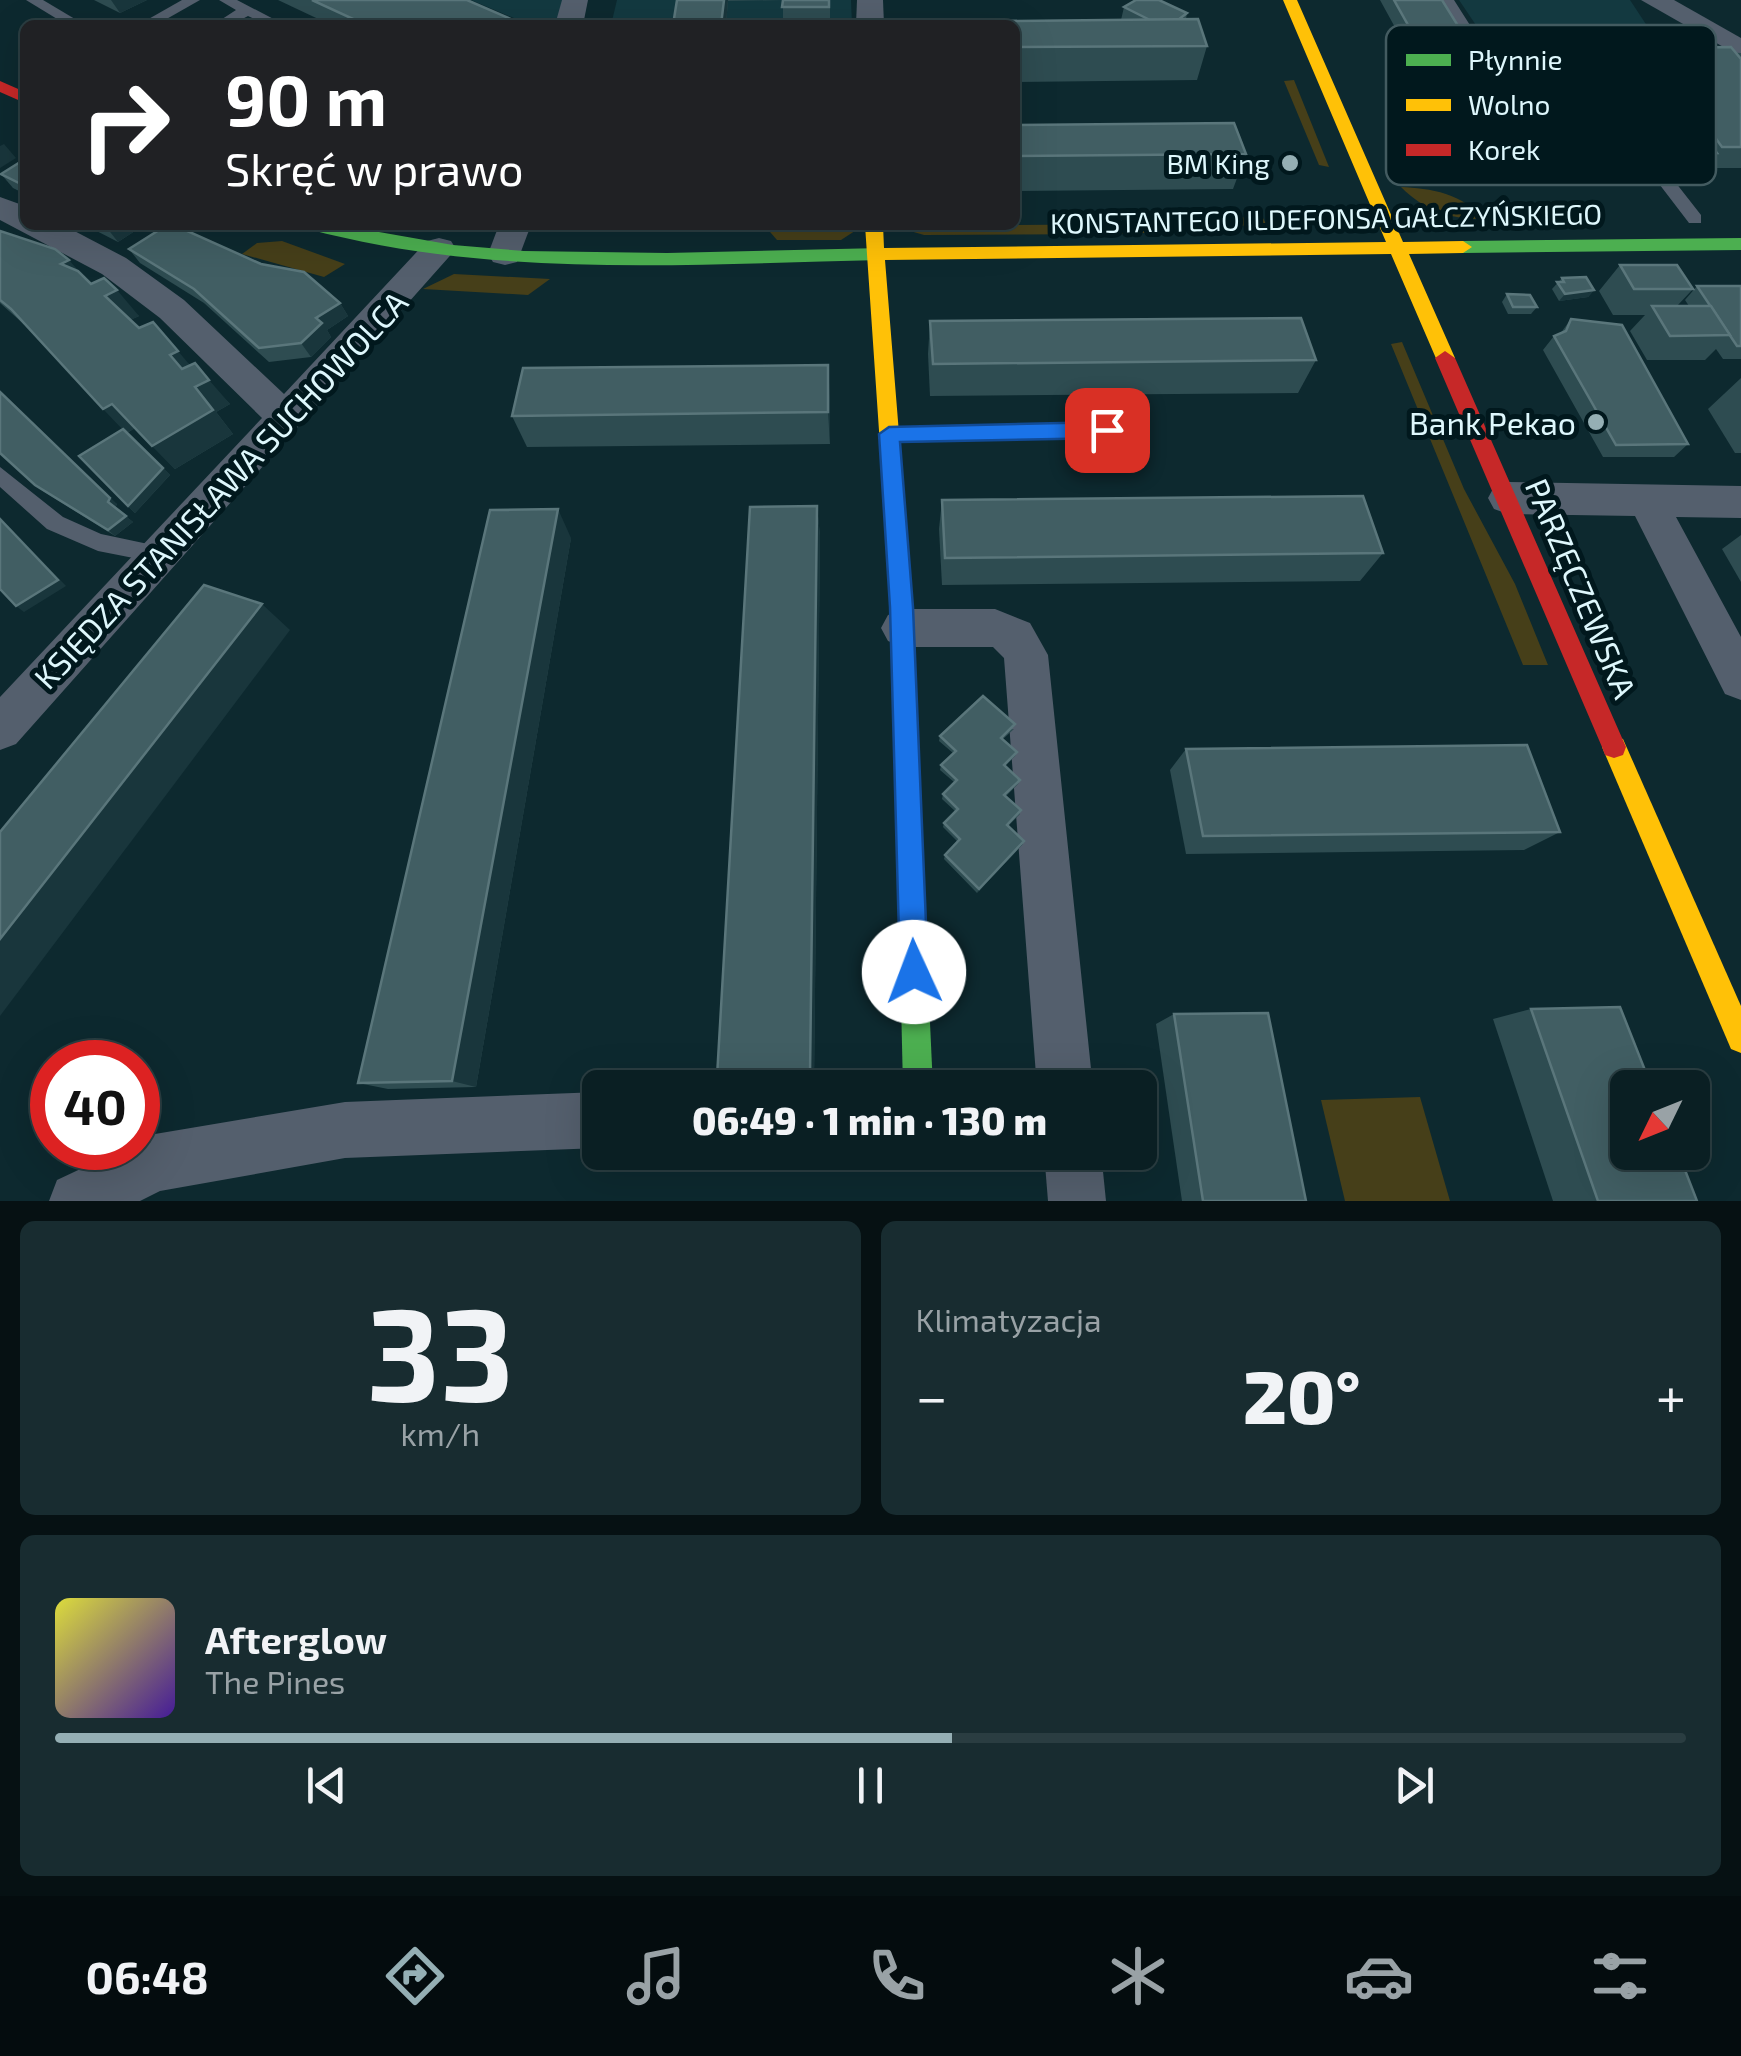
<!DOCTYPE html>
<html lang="pl">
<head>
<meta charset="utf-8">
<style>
	body { margin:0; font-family:"Exo 2",sans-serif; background:#182c30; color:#f1f3f6; height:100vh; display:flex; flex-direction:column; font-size:38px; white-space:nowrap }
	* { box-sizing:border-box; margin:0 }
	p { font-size:32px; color:#99a2a6 }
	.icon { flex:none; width:55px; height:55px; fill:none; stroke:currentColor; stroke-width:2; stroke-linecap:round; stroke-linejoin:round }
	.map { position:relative; height:1201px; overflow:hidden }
	.sheet { display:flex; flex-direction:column; gap:20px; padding:20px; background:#061113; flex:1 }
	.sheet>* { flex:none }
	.banner { position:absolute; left:20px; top:20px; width:1000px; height:210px; border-radius:15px; box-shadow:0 10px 40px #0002,0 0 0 2px #2a3d41; background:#202124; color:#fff; overflow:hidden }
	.needle { width:65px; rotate:227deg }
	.buttons { position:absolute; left:1610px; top:1070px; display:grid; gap:20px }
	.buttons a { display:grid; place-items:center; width:100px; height:100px; border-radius:15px; background:#0a1f23; box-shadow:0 10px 40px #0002,0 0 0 2px #2a3d41; font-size:50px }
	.speed { position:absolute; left:30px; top:1040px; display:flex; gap:20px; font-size:50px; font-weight:700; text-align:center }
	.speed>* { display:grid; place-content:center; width:130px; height:130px; border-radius:50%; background:#0a1f23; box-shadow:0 10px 40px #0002,0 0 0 2px #2a3d41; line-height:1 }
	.speed .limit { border:15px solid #d22; background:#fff; color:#111 }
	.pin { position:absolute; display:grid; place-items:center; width:85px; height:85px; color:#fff; margin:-42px; border-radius:20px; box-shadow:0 5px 15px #0006 }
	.me { position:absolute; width:110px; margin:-55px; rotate:358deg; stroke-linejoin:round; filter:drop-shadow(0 0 8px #0008) }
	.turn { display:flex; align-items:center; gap:35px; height:210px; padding:0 40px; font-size:45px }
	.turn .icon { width:130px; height:130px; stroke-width:2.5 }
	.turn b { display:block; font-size:70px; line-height:85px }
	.big { font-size:75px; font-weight:800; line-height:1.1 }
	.sheet .widget { flex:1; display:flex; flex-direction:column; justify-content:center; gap:15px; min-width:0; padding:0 35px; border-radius:15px; background:#182c30 }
	.sheet .dial { align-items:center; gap:0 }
	.dial b { font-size:130px; line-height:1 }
	.song { display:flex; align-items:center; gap:30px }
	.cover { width:120px; height:120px; border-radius:15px; background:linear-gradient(135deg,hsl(60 70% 55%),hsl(260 70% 35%)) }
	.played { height:10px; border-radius:5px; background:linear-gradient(90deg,#95afb4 55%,#2a3d41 55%) }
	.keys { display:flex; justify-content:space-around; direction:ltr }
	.heat { display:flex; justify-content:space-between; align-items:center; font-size:55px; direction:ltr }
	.sheet .tiles { flex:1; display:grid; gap:20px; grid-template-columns:1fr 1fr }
	.widget:last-child { grid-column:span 2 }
	.trip { position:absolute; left:582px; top:1070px; width:575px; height:100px; border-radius:15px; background:#0a1f23; box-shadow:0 10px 40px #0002,0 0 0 2px #2a3d41; font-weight:800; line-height:100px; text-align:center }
	.menu { display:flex; height:160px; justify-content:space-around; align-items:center; background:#040c0e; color:#99a2a6 }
	.menu .icon { width:70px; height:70px }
	.menu .selected { color:#95afb4 }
	.menu b { font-size:45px; color:#f1f3f6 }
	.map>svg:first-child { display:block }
</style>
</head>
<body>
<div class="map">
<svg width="1741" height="1201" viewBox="0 0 1741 1201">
	<rect width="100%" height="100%" fill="#0d292f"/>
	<!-- built -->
	<g fill="#133940">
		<path d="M471,0H565L558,22L521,21Z"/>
		<path d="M617,0H851L852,25H611Z"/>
		<path d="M1459,0H1630L1663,50L1574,53L1540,45L1488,43Z"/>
	</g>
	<!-- green -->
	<g fill="#463f19">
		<path d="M1294,80L1329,167L1319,165L1284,81Z"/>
		<path d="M1401,187C1429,188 1466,194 1481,219C1449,219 1424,210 1401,187Z"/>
		<path d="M1262,216L1266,224L1130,234L924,235L893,226L1149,224Z"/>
		<path d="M764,225H864L841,240H777Z"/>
		<path d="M282,241L345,264L324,277L242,254L257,243Z"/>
		<path d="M454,274L550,279L528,295L423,289Z"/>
		<path d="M1402,342L1464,489L1515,584L1548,665H1523L1391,344Z"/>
		<path d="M1420,1097L1450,1201H1345L1321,1100Z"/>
	</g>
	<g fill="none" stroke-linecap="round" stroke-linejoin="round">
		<!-- lane -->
		<g fill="#545f6d" fill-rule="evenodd">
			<path d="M26,0H43L85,25H67Z"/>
			<path d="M182,0H200L156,25H138Z"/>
			<path d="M219,0H237L285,25H267L248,16L231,25H213L236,10Z"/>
			<path d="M1440,0H1454L1501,74L1580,114L1636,132L1701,215V223H1689L1624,138L1568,120L1490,80Z"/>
			<path d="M1107,422L1117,430L1107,438L889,443L879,435L889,427Z"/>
			<path d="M0,467L63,517L101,534L167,548L170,554L167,560L159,563L98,551L47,529L0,487Z"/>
		</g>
		<!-- street -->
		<g fill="#545f6d" fill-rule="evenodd">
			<path d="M562,0H588L583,25H555Z"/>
			<path d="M857,0H883L884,25H856Z"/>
			<path d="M1641,0H1674L1741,38V57Z"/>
			<path d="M0,197L25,206V225H63L126,258L184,300L284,394L427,241L439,238L451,241L456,249L16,744L0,750V697L262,418L160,318L102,274L0,220Z"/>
			<path d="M499,225H531L517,262L505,265L493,262L488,254Z"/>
			<path d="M1508,482L1741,486V518L1676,517L1741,637V700L1725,694L1635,516L1508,514L1494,509L1488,498L1494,487Z"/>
			<path d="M903,609H995L1030,623L1048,655L1093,1088H1037L1004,658L993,647H903L888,641L881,628L888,615Z"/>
			<path d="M600,1092V1148L345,1158L160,1191L140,1201H49L57,1180L125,1148H138V1142L155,1134L345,1102Z"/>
			<path d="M1044,1152H1101L1106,1201H1048Z"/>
		</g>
		<!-- fast -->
		<g fill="#4caf50" fill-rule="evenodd">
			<path d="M305,225H339L453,245L524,251L667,253L881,248L890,254L881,260C689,264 495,279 308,229Z"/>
			<path d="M1741,238V250L1463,253L1454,247L1463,241Z"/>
			<path d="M912,901L922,904L925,914L933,1088H903L899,914L902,904Z"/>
		</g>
		<!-- slow -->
		<g fill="#ffc107" fill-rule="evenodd">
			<path d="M1283,0H1297L1403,242L1463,241L1472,247L1463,253L1409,254L1455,358L1452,363H1438L1391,254L885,260L913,607L925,914L922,924L912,927L902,924L899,914L891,607L865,225H883L884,248L1386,242Z"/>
			<path d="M1614,736L1623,739L1741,1006V1053L1731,1049L1602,747L1605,739Z"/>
		</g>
		<!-- jam -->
		<g fill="#c62828" fill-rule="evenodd">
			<path d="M0,81L25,92V103L0,92Z"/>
			<path d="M1445,351L1455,358L1626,747L1623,755L1614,758L1605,755L1602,747L1435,358Z"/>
		</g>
	</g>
	<!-- wall -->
	<g fill="#2e4c51">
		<path d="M94,0H147L120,13Z"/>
		<path d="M278,0H467L520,23L521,25H331Z"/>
		<path d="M677,0H830V25H783V0L728,1L726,25H673Z"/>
		<path d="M1380,0H1442L1519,124L1625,160L1614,174L1502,176L1480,139L1484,132L1483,129L1430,130L1413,97L1420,82H1425Z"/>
		<path d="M1124,7L1187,13L1186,19L1207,46L1197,80L1015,82V25L1121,20Z"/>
		<path d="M1650,48L1741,53V168H1680L1612,71L1604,83L1577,100L1513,66L1521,52L1612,68L1621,55H1645Z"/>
		<path d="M1015,125L1246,154L1233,189L1015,191Z"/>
		<path d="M25,159V194L13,188L1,174Z"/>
		<path d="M85,225H144L118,242Z"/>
		<path d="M0,231L83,276L91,284L139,316L130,320L190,365L230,404L216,412L233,434L175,469L135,428L127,433L170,475L135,513L128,506L123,429L27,327L0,303Z"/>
		<path d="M129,249L340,303L348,316L327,330L331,337L311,357L269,362L204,303L140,263Z"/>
		<path d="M1620,265L1693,289L1677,306H1689L1685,300L1697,286H1741V359H1723L1716,349L1705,360H1647L1630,331L1645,315H1613L1599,291Z"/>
		<path d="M1562,278L1594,290L1588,297L1559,301L1552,289Z"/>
		<path d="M1507,294L1537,307L1531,314H1508L1502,302Z"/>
		<path d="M1571,319L1688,444L1674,457H1603L1543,350L1554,336L1560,334Z"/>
		<path d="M930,321L1316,360L1298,393L930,396L928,354Z"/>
		<path d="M828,365L830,444L527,447L512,416Z"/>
		<path d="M1741,378V453H1735L1708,409Z"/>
		<path d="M0,453L117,504L115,508L133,522L115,536L43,491Z"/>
		<path d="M942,500L1383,553L1360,581L942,585L939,529Z"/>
		<path d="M817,506L820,536L814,1082L726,1083L717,1077Z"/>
		<path d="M1741,535V582L1722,549Z"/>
		<path d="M571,538L476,1087L388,1089L358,1083Z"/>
		<path d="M1014,729L1003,739L1017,752L1015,756L1005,766L1020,780L1018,784L1006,796L1020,814L1008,826L1024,841L1022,845L977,893L944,859L945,855L958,842L943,827L944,823L955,811L942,799L943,794L954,782L940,770L941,765L953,753L939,741L940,736Z"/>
		<path d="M1186,749L1560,832L1524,850L1186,854L1170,770Z"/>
		<path d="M1531,1009L1697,1201H1553L1493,1019Z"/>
		<path d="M1174,1014L1306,1201H1182L1156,1024Z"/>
	</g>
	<!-- shaded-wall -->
	<g fill="#19363c">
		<path d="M111,0H147L120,13Z"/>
		<path d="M724,0H728L726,25H721Z"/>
		<path d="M1614,69L1604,83L1577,100L1586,85Z"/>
		<path d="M4,144L16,158L0,168V146Z"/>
		<path d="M111,225H144L118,242L107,228Z"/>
		<path d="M69,260L91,285L61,264Z"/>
		<path d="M117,290L139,316L127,322L105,296Z"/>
		<path d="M1594,290L1588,297L1559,301L1565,294Z"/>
		<path d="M340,303L348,316L327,330L331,337L311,357L301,343L316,318Z"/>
		<path d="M178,351L199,376L191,380L170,355Z"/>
		<path d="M828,365L830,397V444L828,412Z"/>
		<path d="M209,380L230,404L216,412L233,434L175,469L152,446L195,387Z"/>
		<path d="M0,392L117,504L115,508L108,502Z"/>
		<path d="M112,404L136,428L126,433L103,409Z"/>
		<path d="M163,468L170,475L135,513L128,506Z"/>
		<path d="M817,506L820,536L814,1082L810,1075Z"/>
		<path d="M558,509L571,538L476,1087L452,1081Z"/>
		<path d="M126,516L133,522L115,536L108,530Z"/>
		<path d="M0,517L66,586L24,612L16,606Z"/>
		<path d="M262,604L290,630L0,1016V939Z"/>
		<path d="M1024,841L1022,845L977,893L979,889Z"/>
	</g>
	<!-- building -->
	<g fill="#415e63" stroke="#5a767b" stroke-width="2.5">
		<path d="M312,0H467L520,23V25H366Z"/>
		<path d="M677,0H724L721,25H673Z"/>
		<path d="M783,0H829V7H782Z"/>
		<path d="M1136,0H1159L1187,13L1178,20H1150L1124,7Z"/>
		<path d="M1394,0H1442L1519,124L1599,123L1625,160L1511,162L1489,125H1497L1492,115L1438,116L1420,82H1440Z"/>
		<path d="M1198,19L1207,46L1015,47V25H907V22Z"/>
		<path d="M1731,47L1741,59V147H1722L1650,48Z"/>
		<path d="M1621,55H1645L1717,153L1692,154Z"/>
		<path d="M1234,123L1246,154L1015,156V125Z"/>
		<path d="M25,159V186L1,174Z"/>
		<path d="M167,225H174L261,264L304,272L340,303L316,318L322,323L301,343L259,348L194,289L129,249Z"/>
		<path d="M0,231L55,249L69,260L61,264L78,271L91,284L104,278L117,290L105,296L139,328L153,322L178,351L170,355L182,369L195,363L209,380L195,387L213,410L152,446L112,404L103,409L11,309L0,300Z"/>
		<path d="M1620,265H1677L1693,289H1634Z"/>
		<path d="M1586,277L1594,290L1565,294L1557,282H1564L1562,278Z"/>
		<path d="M1697,286H1741V346H1737Z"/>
		<path d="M1507,294L1530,295L1537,307H1513Z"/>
		<path d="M1652,306H1711L1730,335L1670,336Z"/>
		<path d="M1301,318L1316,360L933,364L930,321Z"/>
		<path d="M1571,319L1622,325L1688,444L1616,445L1554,336L1566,331Z"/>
		<path d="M828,365V412L512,416L523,368Z"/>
		<path d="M0,392L110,498L108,502L126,516L108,530L35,485L0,453Z"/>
		<path d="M123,429L163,468L128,506L79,456Z"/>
		<path d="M1363,496L1383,553L945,558L942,500Z"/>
		<path d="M817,506L810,1075L717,1077L750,507Z"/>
		<path d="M558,509L452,1081L358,1083L490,510Z"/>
		<path d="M0,519L58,580L16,606L0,589Z"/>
		<path d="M204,585L262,604L0,939V832Z"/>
		<path d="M983,696L1015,724L1001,738L1017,752L1004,765L1020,780L1004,795L1021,810L1007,825L1024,841L979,889L945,855L960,839L944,823L958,809L943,794L957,780L941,765L956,751L940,736Z"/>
		<path d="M1527,745L1560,832L1203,836L1186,749Z"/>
		<path d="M1620,1007L1652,1088H1628V1152H1678L1697,1201H1598L1531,1009Z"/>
		<path d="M1268,1013L1306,1201H1203L1174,1014Z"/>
	</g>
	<!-- route -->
	<path fill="#1a73e8" stroke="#114b97" stroke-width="2.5" d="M1107,422L1117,430L1107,438L900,442L913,607L928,972L924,982L914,987L904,982L900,972L890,607L879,434L889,427Z"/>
	<!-- markers -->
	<g fill="#95afb4" stroke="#01181d" stroke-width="4">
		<circle cx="1290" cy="163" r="10"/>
		<circle cx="1596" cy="422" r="10"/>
	</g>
	<g text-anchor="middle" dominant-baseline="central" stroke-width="10" stroke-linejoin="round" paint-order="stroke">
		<!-- far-poi labels -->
		<g font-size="28" fill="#def7fc" stroke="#01181d" text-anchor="end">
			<text x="1270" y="163">BM King</text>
		</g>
		<!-- far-street labels -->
		<g font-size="28" fill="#def7fc" stroke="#01181d">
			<text transform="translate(1326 218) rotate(-1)">KONSTANTEGO ILDEFONSA GAŁCZYŃSKIEGO</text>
		</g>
		<!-- poi labels -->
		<g font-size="32" fill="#def7fc" stroke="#01181d" text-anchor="end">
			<text x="1576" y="422">Bank Pekao</text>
		</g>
		<!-- street labels -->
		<g font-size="32" fill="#def7fc" stroke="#01181d">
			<text transform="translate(220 489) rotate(-47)">KSIĘDZA STANISŁAWA SUCHOWOLCA</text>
			<text transform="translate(1582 588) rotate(67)">PARZĘCZEWSKA</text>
		</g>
	</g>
	<!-- legend -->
	<rect x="1386" y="25" width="330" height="160" rx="15" fill="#01181d" stroke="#435b60" stroke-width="2.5"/>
	<rect x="1406" y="54" width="45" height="12" fill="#4caf50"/>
	<rect x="1406" y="99" width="45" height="12" fill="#ffc107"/>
	<rect x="1406" y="144" width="45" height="12" fill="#c62828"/>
	<g font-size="28" fill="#def7fc">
		<text x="1468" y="70">Płynnie</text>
		<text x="1468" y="115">Wolno</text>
		<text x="1468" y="160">Korek</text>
	</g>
</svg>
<div class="buttons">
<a><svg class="needle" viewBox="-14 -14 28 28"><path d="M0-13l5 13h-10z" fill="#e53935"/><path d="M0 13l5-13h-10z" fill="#99a2a6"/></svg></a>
</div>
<div class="speed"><div class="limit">40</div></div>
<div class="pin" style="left:1107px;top:430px;background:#d93025"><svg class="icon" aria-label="arrive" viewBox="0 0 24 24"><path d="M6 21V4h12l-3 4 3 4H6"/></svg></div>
<svg class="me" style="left:914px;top:972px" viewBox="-20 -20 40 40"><circle r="19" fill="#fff"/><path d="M0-13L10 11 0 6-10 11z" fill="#1a73e8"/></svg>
<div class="trip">06:49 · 1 min · 130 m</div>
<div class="banner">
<div class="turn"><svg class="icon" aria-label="right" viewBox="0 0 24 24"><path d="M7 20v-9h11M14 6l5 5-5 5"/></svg><div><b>90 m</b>Skręć w prawo</div></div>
</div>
</div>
<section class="sheet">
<div class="tiles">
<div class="widget dial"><b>33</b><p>km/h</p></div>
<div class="widget"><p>Klimatyzacja</p>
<div class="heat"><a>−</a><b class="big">20°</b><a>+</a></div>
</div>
<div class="widget">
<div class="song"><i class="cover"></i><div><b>Afterglow</b><p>The Pines</p></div></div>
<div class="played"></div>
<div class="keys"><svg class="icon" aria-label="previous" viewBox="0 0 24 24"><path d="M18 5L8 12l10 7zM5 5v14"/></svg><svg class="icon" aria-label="pause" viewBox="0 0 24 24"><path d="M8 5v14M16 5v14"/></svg><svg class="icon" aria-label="next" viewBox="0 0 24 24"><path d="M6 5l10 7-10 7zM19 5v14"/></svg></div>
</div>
</div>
</section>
<nav class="menu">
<b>06:48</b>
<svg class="icon selected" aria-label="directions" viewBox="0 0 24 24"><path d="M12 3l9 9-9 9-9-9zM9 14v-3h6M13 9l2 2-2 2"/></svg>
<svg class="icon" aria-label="music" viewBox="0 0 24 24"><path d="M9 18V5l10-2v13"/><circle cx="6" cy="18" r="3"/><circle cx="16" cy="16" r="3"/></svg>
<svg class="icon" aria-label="phone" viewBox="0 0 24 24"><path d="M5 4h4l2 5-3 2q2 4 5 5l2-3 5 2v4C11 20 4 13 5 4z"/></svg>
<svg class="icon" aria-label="climate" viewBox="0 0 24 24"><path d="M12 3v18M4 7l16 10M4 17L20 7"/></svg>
<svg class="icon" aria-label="car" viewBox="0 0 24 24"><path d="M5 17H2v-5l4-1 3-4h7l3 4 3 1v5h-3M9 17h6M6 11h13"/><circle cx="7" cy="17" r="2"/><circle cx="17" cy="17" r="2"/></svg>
<svg class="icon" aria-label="filters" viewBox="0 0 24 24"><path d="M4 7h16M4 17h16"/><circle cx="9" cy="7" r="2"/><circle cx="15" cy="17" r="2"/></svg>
</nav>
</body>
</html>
